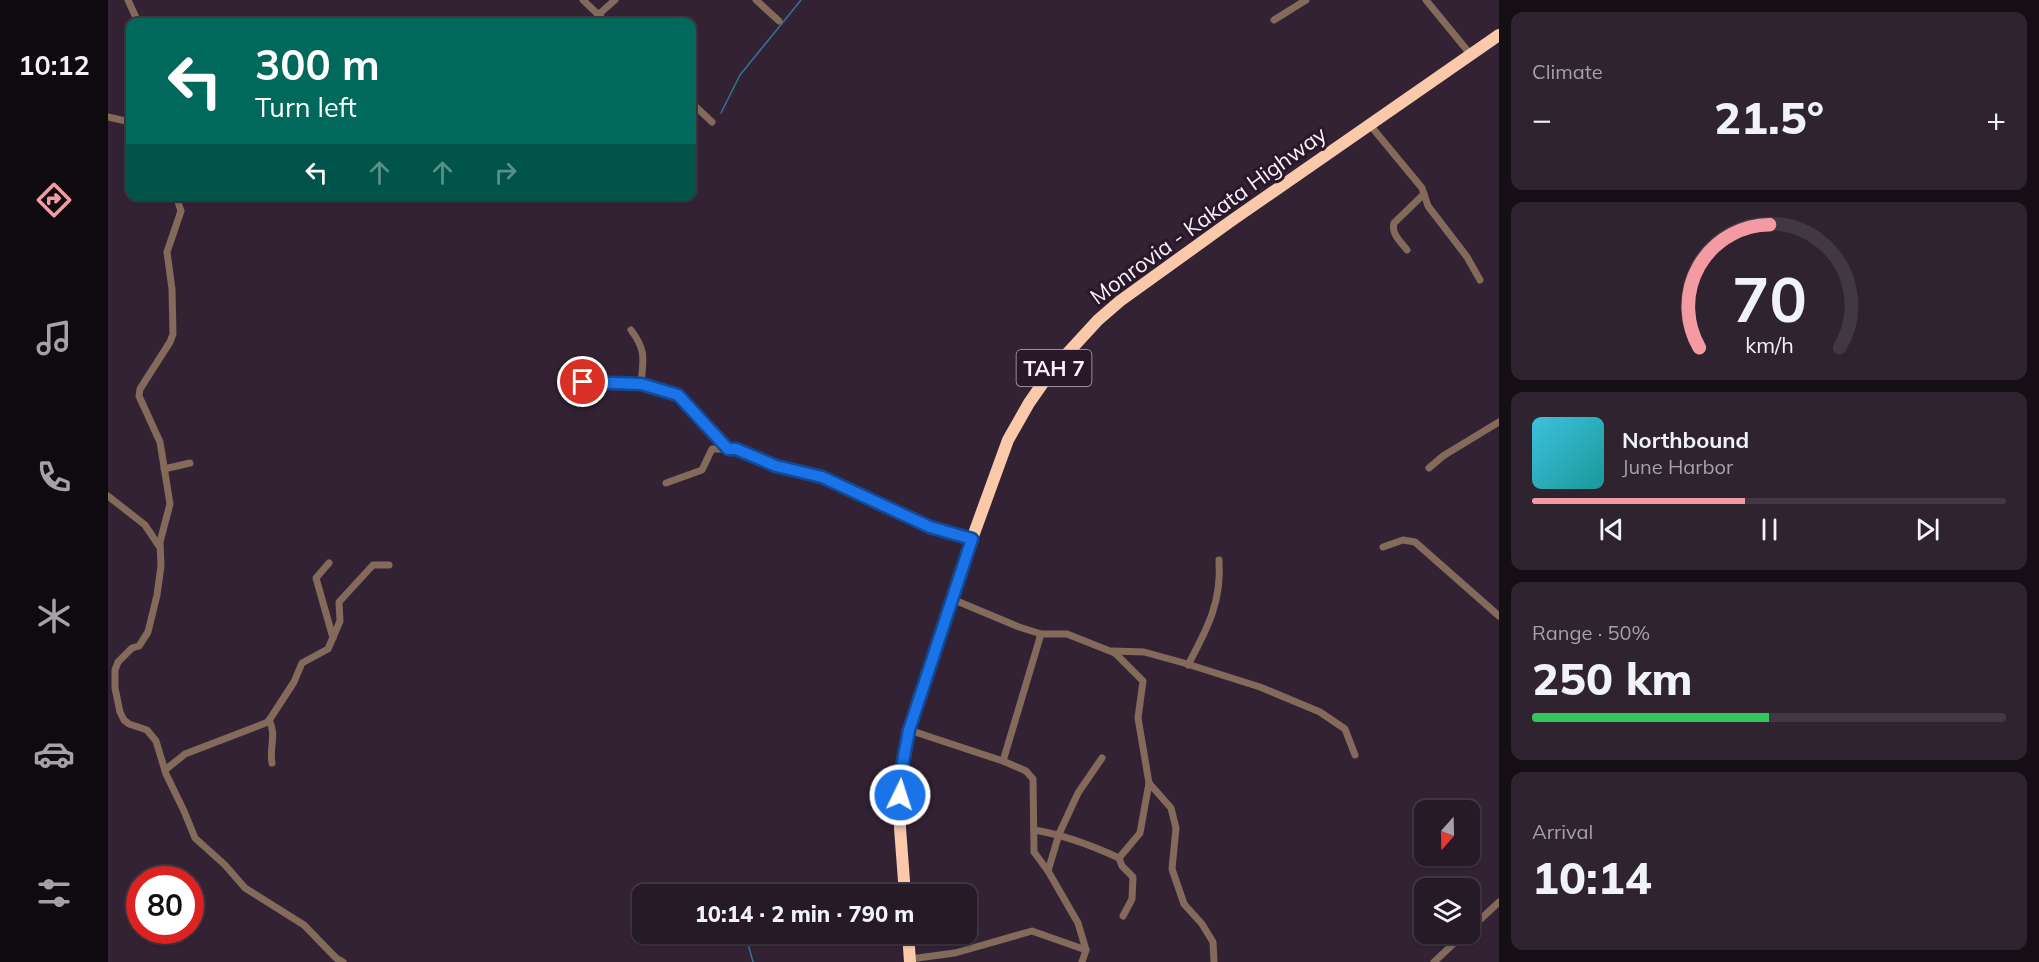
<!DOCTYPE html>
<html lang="en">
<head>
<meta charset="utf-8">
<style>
	body { margin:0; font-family:Mulish,sans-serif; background:#2e232f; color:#f1f3f6; height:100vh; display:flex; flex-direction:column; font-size:22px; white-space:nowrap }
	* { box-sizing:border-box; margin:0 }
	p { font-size:20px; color:#a4a1a7 }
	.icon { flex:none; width:33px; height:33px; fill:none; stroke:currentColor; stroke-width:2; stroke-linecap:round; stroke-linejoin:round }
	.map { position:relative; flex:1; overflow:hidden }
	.drawer { display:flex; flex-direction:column; gap:12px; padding:12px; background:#150e15; width:540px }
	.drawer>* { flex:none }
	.hud { position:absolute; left:18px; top:18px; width:570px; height:183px; border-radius:12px; box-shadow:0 2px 4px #0004,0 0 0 2px #423844; background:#00695c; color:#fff; overflow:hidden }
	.needle { width:39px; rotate:200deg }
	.buttons { position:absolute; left:1306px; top:800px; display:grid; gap:12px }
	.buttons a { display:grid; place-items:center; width:66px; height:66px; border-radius:12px; background:#261a27; box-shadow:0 2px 4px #0004,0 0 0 2px #423844; font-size:30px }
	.speed { position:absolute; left:18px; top:866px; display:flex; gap:12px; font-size:30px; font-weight:700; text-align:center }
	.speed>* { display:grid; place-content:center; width:78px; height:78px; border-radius:50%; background:#261a27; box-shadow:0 2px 4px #0004,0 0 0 2px #423844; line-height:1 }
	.speed .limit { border:9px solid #d22; background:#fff; color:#111 }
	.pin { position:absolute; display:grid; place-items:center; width:51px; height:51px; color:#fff; margin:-26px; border:3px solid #fff; border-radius:50%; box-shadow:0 2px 6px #0007 }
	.me { position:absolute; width:66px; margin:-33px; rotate:4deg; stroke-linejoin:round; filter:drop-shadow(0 0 4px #0008) }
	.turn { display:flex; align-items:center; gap:21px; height:126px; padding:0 30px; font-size:27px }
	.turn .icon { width:78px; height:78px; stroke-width:2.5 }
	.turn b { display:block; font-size:42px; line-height:51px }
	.lanes { display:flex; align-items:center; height:57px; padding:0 30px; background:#0003; justify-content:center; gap:30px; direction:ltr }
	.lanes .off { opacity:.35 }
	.big { font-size:45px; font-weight:800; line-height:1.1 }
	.drawer .card { flex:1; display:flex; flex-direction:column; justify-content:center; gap:9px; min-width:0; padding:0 21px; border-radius:12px; background:#2e232f }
	.drawer .dial { align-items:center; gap:0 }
	.dial svg { height:156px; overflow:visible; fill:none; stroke:#423844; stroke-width:7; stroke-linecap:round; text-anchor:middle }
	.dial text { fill:#f1f3f6; stroke:none }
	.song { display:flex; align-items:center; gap:18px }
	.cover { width:72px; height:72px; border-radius:9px; background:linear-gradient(135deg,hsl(190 70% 55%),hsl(180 70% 35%)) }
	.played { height:6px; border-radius:3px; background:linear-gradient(90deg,#f49aa2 45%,#423844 45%) }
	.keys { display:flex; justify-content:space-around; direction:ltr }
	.heat { display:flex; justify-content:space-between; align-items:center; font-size:33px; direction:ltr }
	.charge { height:9px; border-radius:4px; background:linear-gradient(90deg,#34c759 50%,#423844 0) }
	.trip { position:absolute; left:524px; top:884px; width:345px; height:60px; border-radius:12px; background:#261a27; box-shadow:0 2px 4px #0004,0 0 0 2px #423844; font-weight:800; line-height:60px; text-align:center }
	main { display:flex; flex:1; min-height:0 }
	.tabs { display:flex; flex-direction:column; width:108px; justify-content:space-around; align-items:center; background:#0f0a10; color:#a4a1a7 }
	.tabs .icon { width:42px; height:42px }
	.tabs .active { color:#f49aa2 }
	.tabs b { font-size:27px; color:#f1f3f6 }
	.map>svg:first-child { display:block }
</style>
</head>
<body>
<main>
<nav class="tabs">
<b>10:12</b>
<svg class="icon active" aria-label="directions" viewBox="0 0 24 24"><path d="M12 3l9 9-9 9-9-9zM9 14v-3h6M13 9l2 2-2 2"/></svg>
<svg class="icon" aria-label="music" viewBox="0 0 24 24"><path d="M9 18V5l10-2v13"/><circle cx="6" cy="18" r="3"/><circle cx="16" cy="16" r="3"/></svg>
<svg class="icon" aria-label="phone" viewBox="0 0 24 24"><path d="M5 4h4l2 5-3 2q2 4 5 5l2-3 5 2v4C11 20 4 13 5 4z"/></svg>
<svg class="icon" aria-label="climate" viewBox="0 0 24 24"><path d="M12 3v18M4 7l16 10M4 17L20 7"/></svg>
<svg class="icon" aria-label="car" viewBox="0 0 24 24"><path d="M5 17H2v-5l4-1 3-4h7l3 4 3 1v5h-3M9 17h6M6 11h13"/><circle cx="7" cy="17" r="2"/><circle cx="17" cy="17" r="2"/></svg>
<svg class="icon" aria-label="filters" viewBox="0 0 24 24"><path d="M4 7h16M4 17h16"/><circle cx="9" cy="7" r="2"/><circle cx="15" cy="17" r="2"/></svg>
</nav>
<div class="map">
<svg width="1391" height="962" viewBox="0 0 1391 962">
	<rect width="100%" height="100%" fill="#332234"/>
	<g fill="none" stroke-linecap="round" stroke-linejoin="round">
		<!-- stream -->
		<g stroke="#347297" stroke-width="1.5">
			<path d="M613,113L632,75L693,0"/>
			<path d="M637,933L645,962"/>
		</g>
		<!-- street -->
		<g stroke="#836a5b" stroke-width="7">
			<path d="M20,0L30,22"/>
			<path d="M475,0L498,22"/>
			<path d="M648,0L671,21"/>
			<path d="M1318,0L1363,55"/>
			<path d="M490,15L507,0"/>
			<path d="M1166,20L1198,0"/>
			<path d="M584,103L604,122"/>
			<path d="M0,117L22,122"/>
			<path d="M1262,125L1314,188L1320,206L1359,257L1372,280"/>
			<path d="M68,196L73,211L59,252L64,289L65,334L62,342L32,389L31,396L52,442L62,504L52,542L53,566L49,595L40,632L31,646L24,648L10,662L7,670V688L12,712L16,720L21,724L39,730L48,741L58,774L76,811L87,838L117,865L137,888L196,925L228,958L235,962"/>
			<path d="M1299,250C1293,242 1283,234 1286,223L1316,194"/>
			<path d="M523,330C539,351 535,360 533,384"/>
			<path d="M475,383L533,384L571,395L620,449"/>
			<path d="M1321,468L1335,456L1391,422"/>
			<path d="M56,469L82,463"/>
			<path d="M558,483L594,470L604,449H628L668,466L714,477L822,527L864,539"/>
			<path d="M0,496L37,525L51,546"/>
			<path d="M1275,547L1295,540L1307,542L1391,616"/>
			<path d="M221,563L208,578L225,638"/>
			<path d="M844,599L911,627L933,634H959L1007,653L1035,681L1030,718L1041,783L1032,833L1011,858L1014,866L1025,877L1024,899L1015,916"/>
			<path d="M1005,651L1036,652L1076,663L1152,687L1212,712L1237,729L1247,755"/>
			<path d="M1080,665C1099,629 1114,602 1111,560"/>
			<path d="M161,720C169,735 161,747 164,763"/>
			<path d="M801,730L895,761L918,771L925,779L926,852L940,871L970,923L978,950L974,962"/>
			<path d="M895,761L933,634"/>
			<path d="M57,770L77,754L160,722L186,682L194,663L220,649L232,621L231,602L265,565H281"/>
			<path d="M1041,783L1063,808L1068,828L1064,869L1076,904L1094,924L1105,942L1106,962"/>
			<path d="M926,830C957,835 983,845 1011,858"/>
			<path d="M940,871L951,834L970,793L994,758"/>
			<path d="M1362,929L1391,902"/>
			<path d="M802,959L847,953L924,931L978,950"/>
			<path d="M1326,962L1357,933"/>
		</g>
		<!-- highway -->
		<g stroke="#f9c9aa" stroke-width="12">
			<path d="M797,894L792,828V778L801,730L864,539L900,440L921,403L944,370L990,320L1012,301L1123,221L1391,35"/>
			<path d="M800,933L802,962"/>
		</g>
	</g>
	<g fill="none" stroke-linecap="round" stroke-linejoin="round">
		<defs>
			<path id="route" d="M475,382L533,384L570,395L620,449H628L668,466L714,477L822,527L864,539L801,730L792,778V795"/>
		</defs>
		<!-- route casing -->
		<use href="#route" stroke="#114b97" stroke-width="15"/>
		<!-- route -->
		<use href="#route" stroke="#1a73e8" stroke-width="10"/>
	</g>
	<g text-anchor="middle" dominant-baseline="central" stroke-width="6" stroke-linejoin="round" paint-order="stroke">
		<!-- shield labels -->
		<rect fill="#28182a" stroke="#bcafbd" stroke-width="1.5" x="908.5" y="350" width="75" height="36" rx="4.5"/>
		<g font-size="21" font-weight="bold" fill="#fbf0fc">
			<text x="946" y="368">TAH 7</text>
		</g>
		<!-- street labels -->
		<g font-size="22" fill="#fbf0fc" stroke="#28182a">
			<text transform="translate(1100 215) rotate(-36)">Monrovia - Kakata Highway</text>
		</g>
	</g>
</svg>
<div class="buttons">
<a><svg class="needle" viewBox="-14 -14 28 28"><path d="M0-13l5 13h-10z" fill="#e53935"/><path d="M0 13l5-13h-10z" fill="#a4a1a7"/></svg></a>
<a><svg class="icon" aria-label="layers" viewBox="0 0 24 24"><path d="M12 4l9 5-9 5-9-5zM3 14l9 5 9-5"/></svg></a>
</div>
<div class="speed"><div class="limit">80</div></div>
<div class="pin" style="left:475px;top:382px;background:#d93025"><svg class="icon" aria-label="arrive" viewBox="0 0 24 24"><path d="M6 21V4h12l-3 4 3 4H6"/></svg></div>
<svg class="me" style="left:792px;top:795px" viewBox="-20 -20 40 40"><circle r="17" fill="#1a73e8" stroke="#fff" stroke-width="3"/><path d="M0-11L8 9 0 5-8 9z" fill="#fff"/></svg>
<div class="trip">10:14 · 2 min · 790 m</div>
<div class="hud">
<div class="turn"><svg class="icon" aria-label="left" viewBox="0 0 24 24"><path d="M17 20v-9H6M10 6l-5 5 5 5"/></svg><div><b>300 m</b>Turn left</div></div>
<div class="lanes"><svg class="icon" aria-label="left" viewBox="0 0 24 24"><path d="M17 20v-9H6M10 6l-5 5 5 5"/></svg><svg class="icon off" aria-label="ahead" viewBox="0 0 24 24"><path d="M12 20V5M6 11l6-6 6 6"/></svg><svg class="icon off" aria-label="ahead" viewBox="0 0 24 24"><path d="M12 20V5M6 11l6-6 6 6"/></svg><svg class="icon off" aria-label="right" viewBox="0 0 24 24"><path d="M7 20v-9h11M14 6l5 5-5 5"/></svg></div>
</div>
</div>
<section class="drawer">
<div class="card"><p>Climate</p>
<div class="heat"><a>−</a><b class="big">21.5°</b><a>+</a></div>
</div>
<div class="card dial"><svg viewBox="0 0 100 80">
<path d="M14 69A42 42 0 1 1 86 69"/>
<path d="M14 69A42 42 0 0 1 50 6" stroke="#f49aa2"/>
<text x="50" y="56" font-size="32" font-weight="700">70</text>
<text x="50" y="72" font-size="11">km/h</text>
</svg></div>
<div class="card">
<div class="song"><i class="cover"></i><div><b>Northbound</b><p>June Harbor</p></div></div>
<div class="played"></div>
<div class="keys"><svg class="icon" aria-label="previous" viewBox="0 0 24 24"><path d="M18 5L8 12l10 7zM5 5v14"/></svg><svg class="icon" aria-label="pause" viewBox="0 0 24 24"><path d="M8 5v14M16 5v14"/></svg><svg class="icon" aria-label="next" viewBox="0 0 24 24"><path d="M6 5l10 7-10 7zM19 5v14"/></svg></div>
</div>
<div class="card"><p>Range · 50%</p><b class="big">250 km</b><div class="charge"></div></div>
<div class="card"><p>Arrival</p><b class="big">10:14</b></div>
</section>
</main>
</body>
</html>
